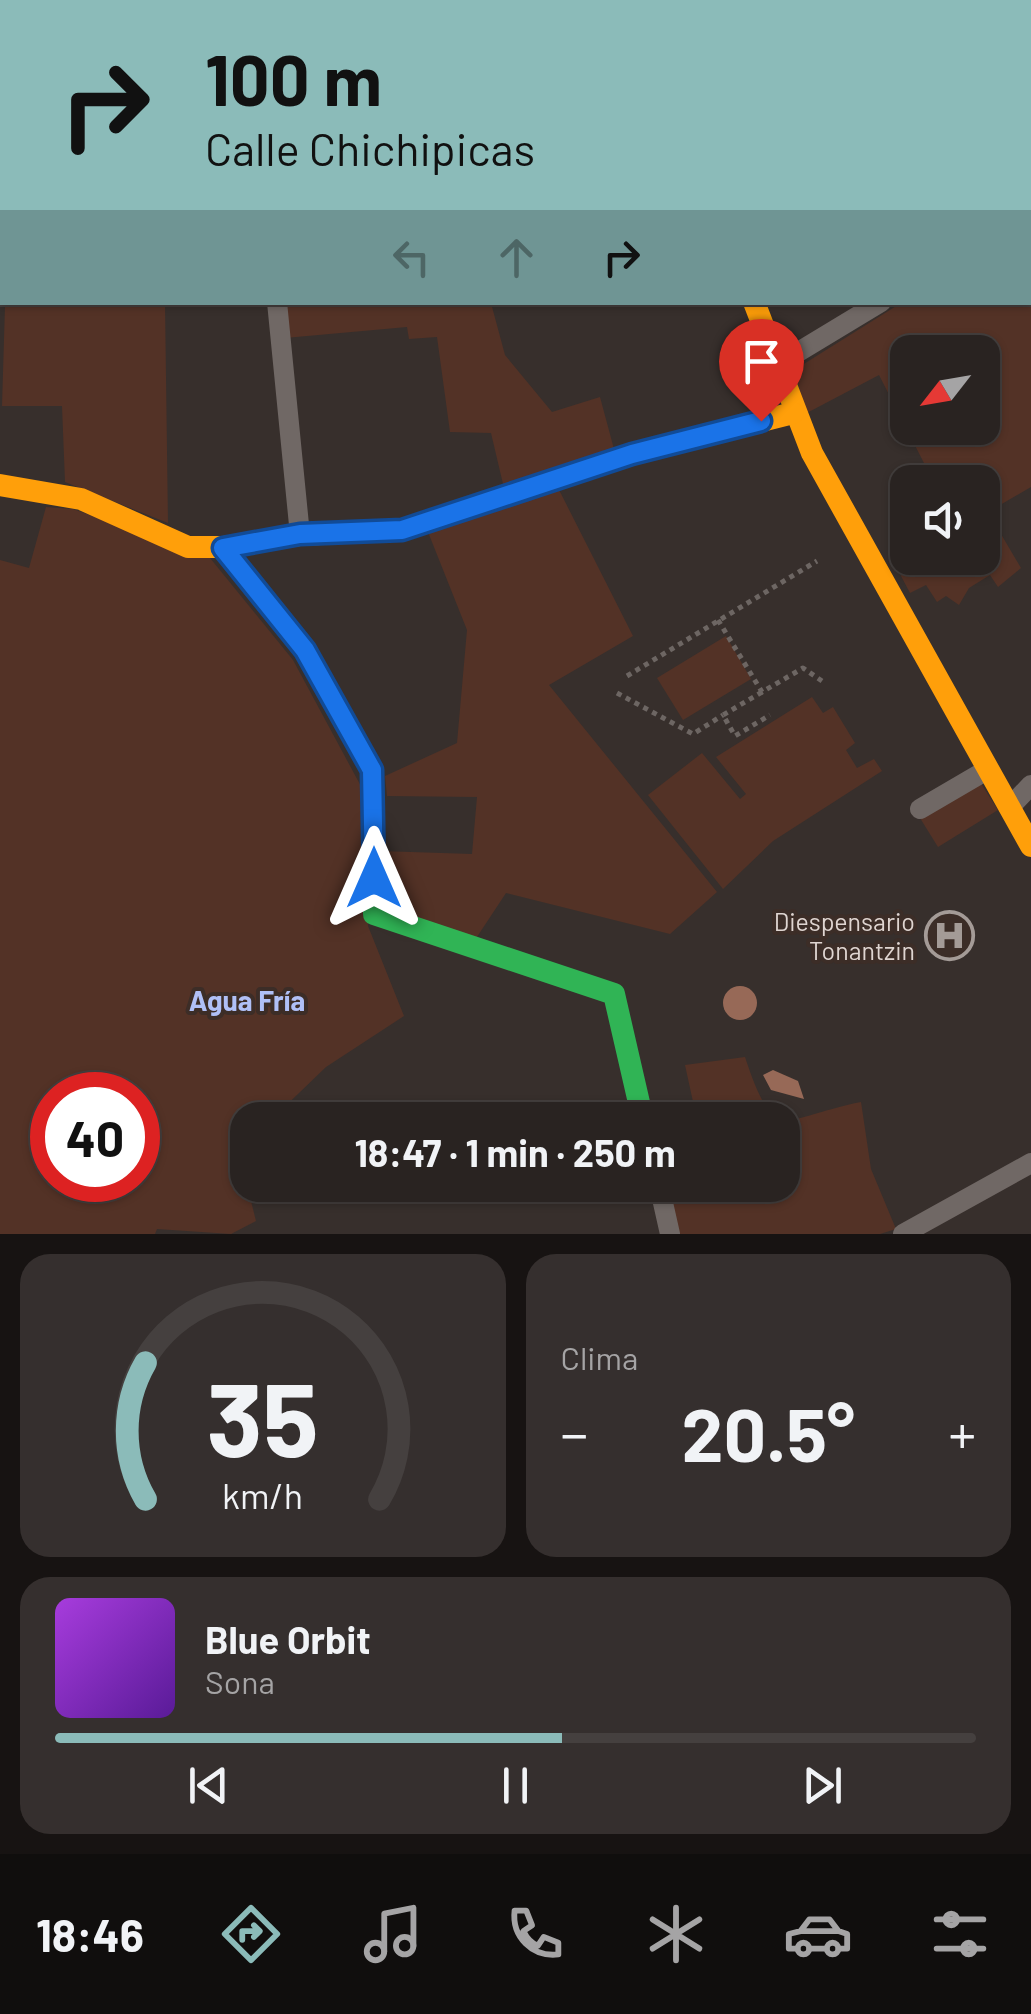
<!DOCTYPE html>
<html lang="es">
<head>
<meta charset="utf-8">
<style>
	body { margin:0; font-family:Barlow,sans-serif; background:#352f2e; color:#f1f3f6; height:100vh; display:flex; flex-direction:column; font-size:38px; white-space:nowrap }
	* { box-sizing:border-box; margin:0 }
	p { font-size:32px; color:#a5a4a5 }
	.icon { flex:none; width:55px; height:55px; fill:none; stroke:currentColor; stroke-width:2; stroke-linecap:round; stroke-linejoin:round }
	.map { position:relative; height:1234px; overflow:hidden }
	.panel { display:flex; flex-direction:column; gap:20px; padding:20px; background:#171312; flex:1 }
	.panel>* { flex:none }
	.top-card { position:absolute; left:0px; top:0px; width:1032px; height:305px; box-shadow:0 2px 8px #0004,0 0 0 2px #45403f; background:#8bbbb9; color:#111; overflow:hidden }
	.needle { width:65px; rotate:239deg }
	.tools { position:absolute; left:890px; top:335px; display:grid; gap:20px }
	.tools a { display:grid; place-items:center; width:110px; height:110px; border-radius:20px; background:#292321; box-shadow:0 2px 8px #0004,0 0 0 2px #45403f; font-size:50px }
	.speed { position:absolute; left:30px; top:1072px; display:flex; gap:20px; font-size:50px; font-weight:700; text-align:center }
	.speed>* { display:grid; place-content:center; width:130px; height:130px; border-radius:50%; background:#292321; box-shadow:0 2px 8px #0004,0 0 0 2px #45403f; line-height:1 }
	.speed .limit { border:15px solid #d22; background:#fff; color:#111 }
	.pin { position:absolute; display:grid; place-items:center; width:85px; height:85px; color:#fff; margin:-102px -42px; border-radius:50% 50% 50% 0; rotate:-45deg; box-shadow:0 0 10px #0007 }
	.pin .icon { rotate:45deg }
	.me { position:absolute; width:110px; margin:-55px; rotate:0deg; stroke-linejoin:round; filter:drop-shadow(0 0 8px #0008) }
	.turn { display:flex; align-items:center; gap:35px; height:210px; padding:0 40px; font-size:45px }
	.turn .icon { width:130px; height:130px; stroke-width:2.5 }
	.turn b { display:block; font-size:70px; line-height:85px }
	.lanes { display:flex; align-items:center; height:95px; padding:0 40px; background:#0003; justify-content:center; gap:50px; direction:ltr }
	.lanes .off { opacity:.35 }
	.big { font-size:75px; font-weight:700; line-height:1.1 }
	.panel .tile { flex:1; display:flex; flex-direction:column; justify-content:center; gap:15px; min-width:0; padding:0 35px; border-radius:30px; background:#352f2e }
	.panel .dial { align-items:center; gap:0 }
	.dial svg { height:260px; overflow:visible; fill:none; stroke:#45403f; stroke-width:7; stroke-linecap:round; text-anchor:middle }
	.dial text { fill:#f1f3f6; stroke:none }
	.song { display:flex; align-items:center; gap:30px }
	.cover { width:120px; height:120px; border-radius:15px; background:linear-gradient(135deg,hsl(280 70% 55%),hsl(270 70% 35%)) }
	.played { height:10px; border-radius:5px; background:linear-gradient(90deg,#8bbbb9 55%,#45403f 55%) }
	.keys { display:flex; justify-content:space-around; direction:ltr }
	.heat { display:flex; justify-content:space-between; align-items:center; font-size:55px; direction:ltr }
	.panel .tiles { flex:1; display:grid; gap:20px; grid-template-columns:1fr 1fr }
	.tile:last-child { grid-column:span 2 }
	.trip { position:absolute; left:230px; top:1102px; width:570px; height:100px; border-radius:30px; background:#292321; box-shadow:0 2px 8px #0004,0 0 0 2px #45403f; font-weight:700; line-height:100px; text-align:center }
	.menu { display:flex; height:160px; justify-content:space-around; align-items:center; background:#100e0d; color:#a5a4a5 }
	.menu .icon { width:70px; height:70px }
	.menu .on { color:#8bbbb9 }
	.menu b { font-size:45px; color:#f1f3f6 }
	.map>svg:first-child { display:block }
</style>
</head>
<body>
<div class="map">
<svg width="1031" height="1234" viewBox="0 0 1031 1234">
	<rect width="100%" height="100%" fill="#372f2c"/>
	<!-- green -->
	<g fill="#533226" fill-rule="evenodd">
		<path d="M0,0H232L2,2V197Z"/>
		<path d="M665,0H729V1L982,0V2H666Z"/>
		<path d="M996,0H1031V487L988,512L1021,568L998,587L990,575L969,588L959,605L946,596L937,602L926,585L910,593L901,576L908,558H982V482H916L911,473L925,465L879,375L803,415L791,372L901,303L1030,302V2ZM908,352H982V428H908Z"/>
		<path d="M32,302L165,303L168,523L65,482L62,406H2L5,306Z"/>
		<path d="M282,303H491L505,355L552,412L600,397L614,449L552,476L633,636L549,685L717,892L670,934L506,893L473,943L381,912L380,851L472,854L477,797L387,796L385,776L457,743L467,630L428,532L508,505L491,433L450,432L437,337L409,339L407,327L285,338Z"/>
		<path d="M46,507L73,509L210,558L293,660L363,790L368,926L404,1016L326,1067L271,1120H248L245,1177L256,1221L231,1234L157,1229L155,1234H0V560L29,568ZM52,1095H138V1180H52Z"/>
		<path d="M726,636L751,679L683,720L657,678Z"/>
		<path d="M812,697L823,713L833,707L855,743L846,750L857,768L874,759L882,771L773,841L723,889L648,795L702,753L740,799L746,794L716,757Z"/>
		<path d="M980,782L998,810L938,847L920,818Z"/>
		<path d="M745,1057C775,1148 784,1117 861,1102L871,1169L896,1229L880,1234H678L664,1190L688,1185H782V1120H697L685,1065Z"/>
	</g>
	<!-- water -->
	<g fill="#976957">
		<circle cx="740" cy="1003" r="17"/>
		<path d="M773,1070L798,1081L804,1099L771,1090L763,1075Z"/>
	</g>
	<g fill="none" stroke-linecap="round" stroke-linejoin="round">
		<!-- path -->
		<g stroke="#6d6663" stroke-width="5" stroke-dasharray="5 5" stroke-linecap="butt">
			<path d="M660,0L661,2"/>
			<path d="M718,620L762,692L803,668L822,681"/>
			<path d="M627,676L817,561"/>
			<path d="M762,692L723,715L735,736L770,715"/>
			<path d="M617,693L693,734L723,715"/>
		</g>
		<!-- street -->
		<g stroke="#706865" stroke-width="20">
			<path d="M966,2L968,0"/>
			<path d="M989,2L990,0"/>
			<path d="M277,302L300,535"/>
			<path d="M778,372L790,357L881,302"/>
			<path d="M1009,808L1031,785"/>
			<path d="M920,809L985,771"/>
			<path d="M659,1185L670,1234"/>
			<path d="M903,1234L1031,1163"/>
		</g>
		<!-- fast -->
		<path stroke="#30b455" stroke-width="22" d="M223,547L305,650L372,770L374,914L614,994L643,1120"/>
		<!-- slow -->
		<g stroke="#ff9f0a" stroke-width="22">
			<path d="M754,302L812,453L1031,846"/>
			<path d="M0,485L81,499L188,547H223L300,535L402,530L632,454L793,413"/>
		</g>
	</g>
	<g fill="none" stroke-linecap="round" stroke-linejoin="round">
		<defs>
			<path id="route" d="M374,878L372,770L305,650L223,548L300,534L402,530L632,454L761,421"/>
		</defs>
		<!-- route casing -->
		<use href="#route" stroke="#114b97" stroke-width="25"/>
		<!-- route -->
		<use href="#route" stroke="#1a73e8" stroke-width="18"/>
	</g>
	<!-- icons -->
	<defs>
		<symbol id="hospital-ring" viewBox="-11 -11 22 22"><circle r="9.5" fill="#3c2d27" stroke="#a49b97" stroke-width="1.5"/><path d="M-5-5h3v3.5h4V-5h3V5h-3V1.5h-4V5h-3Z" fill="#a49b97"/></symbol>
	</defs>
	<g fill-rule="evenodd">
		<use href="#hospital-ring" x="922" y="908" width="55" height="55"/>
	</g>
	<g text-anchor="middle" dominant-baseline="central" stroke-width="8" stroke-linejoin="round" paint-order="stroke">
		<!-- poi labels -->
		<g font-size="25" fill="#dfd5d1" stroke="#3c2d27" text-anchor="end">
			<text x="915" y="921">Diespensario<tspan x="915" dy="29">Tonantzin</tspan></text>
		</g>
		<!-- neighbourhood labels -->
		<g font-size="28" font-weight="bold" fill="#b0c0f7" stroke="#3c2d27">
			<text x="247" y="1000">Agua Fría</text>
		</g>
	</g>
</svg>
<div class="tools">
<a><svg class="needle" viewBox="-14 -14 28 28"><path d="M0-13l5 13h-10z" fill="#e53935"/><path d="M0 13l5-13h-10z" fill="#a5a4a5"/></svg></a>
<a><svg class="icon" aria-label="sound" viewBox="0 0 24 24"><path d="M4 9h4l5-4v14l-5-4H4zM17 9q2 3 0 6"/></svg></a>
</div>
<div class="speed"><div class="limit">40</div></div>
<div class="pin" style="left:761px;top:421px;background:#d93025"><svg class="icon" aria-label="arrive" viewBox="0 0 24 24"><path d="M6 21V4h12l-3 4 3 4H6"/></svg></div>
<svg class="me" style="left:374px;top:878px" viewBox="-20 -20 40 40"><path d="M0-17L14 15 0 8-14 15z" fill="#1a73e8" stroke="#fff" stroke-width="4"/></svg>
<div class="trip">18:47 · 1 min · 250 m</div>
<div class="top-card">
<div class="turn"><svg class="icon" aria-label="right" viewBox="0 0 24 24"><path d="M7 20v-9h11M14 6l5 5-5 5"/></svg><div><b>100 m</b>Calle Chichipicas</div></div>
<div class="lanes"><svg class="icon off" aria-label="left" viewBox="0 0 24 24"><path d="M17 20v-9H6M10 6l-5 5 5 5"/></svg><svg class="icon off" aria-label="ahead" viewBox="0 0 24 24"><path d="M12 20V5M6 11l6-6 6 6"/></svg><svg class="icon" aria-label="right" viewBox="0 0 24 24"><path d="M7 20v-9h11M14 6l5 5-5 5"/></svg></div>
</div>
</div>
<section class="panel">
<div class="tiles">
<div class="tile dial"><svg viewBox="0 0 100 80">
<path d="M14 69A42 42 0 1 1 86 69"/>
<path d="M14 69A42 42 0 0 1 14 27" stroke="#8bbbb9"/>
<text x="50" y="56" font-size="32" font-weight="700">35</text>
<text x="50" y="72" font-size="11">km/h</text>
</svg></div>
<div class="tile"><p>Clima</p>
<div class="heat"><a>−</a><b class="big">20.5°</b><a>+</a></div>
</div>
<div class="tile">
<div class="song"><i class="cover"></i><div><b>Blue Orbit</b><p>Sona</p></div></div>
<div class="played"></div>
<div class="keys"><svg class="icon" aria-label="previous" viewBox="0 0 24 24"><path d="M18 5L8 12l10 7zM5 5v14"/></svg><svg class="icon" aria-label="pause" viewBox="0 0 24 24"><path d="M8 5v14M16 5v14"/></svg><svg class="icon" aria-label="next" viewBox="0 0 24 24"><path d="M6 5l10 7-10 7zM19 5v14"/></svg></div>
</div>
</div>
</section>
<nav class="menu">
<b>18:46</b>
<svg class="icon on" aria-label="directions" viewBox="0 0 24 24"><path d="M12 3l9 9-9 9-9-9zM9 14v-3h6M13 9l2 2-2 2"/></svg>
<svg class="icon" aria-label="music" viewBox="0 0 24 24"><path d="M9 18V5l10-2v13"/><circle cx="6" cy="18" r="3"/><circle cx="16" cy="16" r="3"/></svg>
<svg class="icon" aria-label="phone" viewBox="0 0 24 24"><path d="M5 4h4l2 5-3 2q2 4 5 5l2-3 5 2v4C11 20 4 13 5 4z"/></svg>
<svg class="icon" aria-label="climate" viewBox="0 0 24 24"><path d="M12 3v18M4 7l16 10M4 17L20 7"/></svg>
<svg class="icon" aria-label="car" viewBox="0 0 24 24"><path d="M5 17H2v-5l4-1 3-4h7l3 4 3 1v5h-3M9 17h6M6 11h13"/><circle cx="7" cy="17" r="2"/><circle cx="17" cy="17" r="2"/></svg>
<svg class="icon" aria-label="filters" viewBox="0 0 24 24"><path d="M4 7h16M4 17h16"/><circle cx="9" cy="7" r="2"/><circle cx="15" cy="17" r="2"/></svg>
</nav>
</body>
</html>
